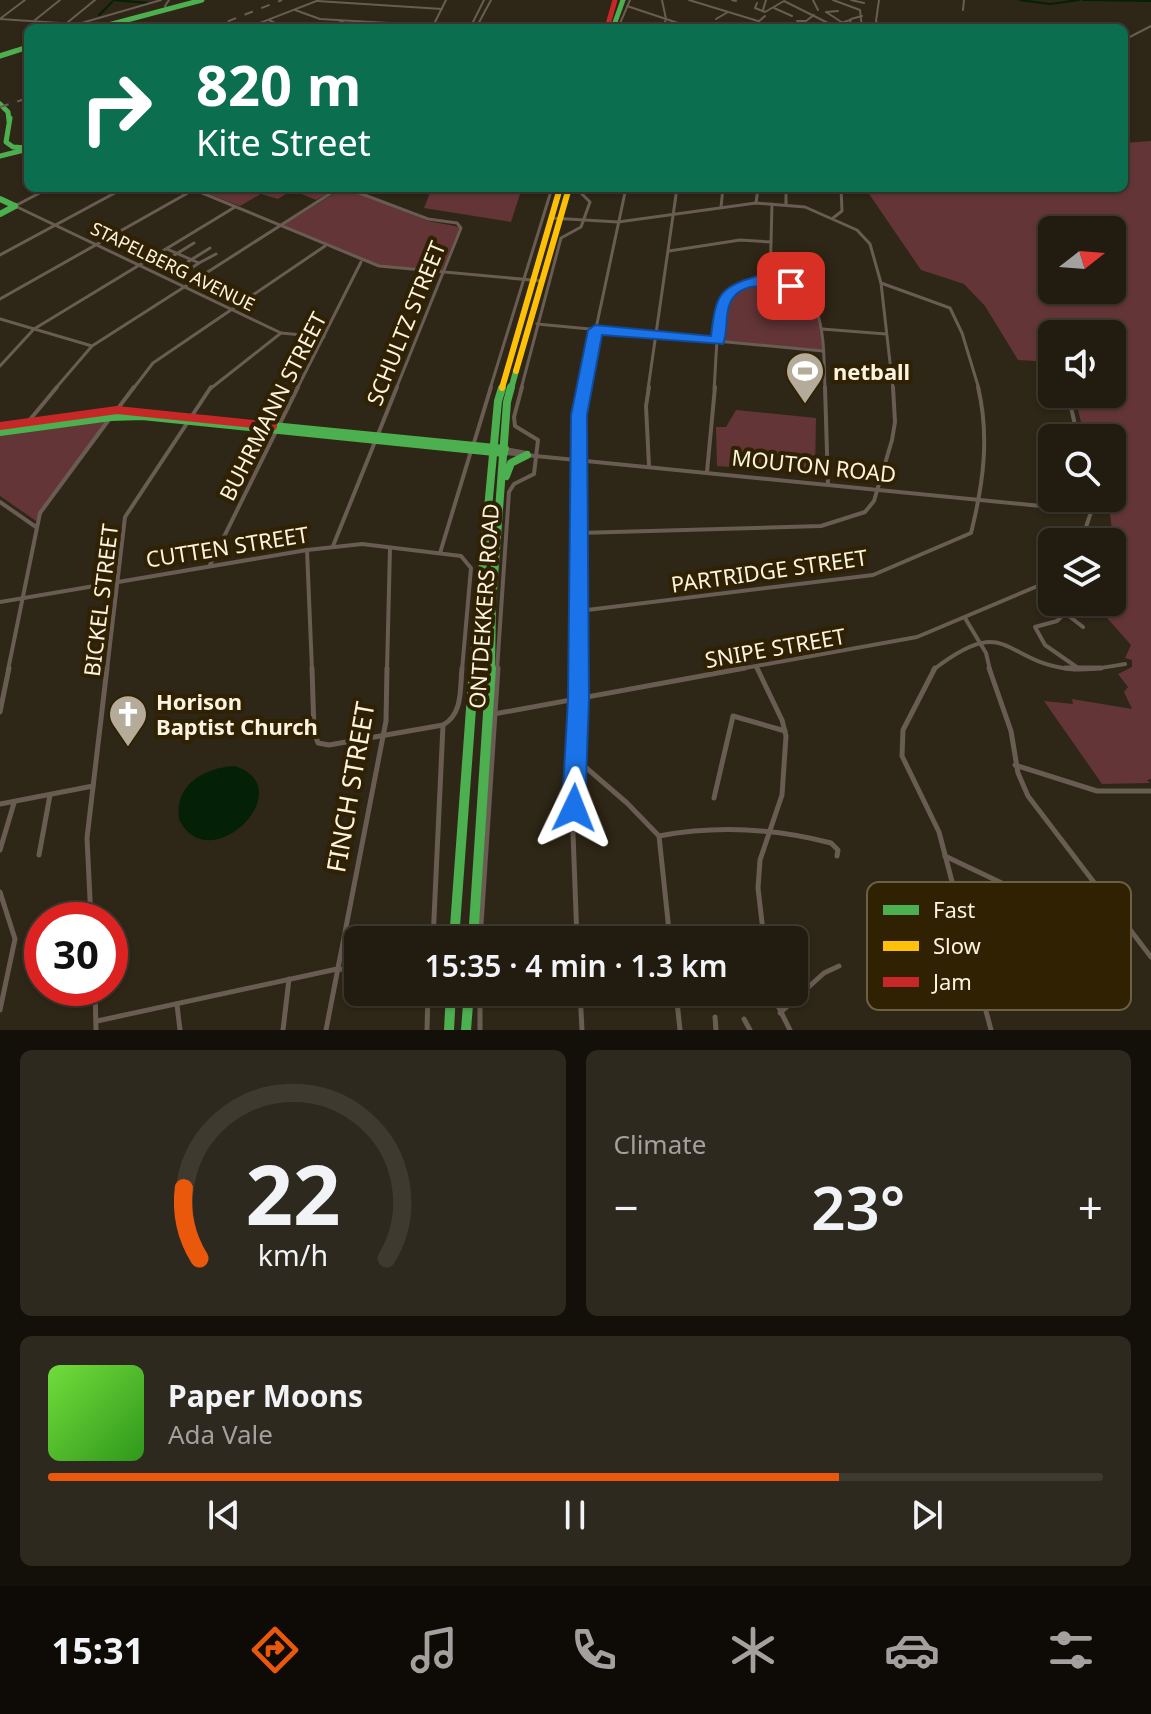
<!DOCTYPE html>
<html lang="en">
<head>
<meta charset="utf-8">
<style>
	body { margin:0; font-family:"Noto Sans",sans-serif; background:#2e291e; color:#f1f3f6; height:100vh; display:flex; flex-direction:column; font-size:30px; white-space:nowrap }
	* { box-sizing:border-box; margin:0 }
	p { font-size:26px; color:#a2a19f }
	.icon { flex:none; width:44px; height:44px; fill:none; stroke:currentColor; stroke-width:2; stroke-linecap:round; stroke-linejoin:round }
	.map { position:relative; height:1030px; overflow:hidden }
	.side { display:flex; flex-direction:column; gap:20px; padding:20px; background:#130f09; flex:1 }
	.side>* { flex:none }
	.banner { position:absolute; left:24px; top:24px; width:1104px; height:168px; border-radius:12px; box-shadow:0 2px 6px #0004,0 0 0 2px #3f3a30; background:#0b6e4f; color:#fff; overflow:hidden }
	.needle { width:52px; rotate:73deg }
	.buttons { position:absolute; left:1038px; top:216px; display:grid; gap:16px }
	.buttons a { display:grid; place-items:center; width:88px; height:88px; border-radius:12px; background:#221c10; box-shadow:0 2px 6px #0004,0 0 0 2px #3f3a30; font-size:40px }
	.speed { position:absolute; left:24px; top:902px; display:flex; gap:16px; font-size:40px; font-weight:700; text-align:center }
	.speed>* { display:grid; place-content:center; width:104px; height:104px; border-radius:50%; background:#221c10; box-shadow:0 2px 6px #0004,0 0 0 2px #3f3a30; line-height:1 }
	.speed .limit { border:12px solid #d22; background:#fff; color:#111 }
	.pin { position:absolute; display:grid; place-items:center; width:68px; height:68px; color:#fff; margin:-34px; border-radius:16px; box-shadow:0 4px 12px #0006 }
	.me { position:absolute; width:88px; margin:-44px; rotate:2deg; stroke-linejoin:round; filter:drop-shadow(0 0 6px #0008) }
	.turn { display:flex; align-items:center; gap:28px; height:168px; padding:0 40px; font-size:36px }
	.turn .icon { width:104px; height:104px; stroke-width:2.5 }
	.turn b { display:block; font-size:56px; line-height:68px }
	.big { font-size:60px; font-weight:600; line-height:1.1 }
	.side .tile { flex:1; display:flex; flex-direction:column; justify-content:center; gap:12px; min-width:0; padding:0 28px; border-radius:12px; background:#2e291e }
	.side .dial { align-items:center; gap:0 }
	.dial svg { height:208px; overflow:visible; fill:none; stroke:#3f3a30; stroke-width:7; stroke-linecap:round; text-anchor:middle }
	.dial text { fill:#f1f3f6; stroke:none }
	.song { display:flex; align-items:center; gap:24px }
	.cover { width:96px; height:96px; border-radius:12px; background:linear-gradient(135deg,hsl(100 70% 55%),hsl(110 70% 35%)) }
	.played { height:8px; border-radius:4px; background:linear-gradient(90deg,#ea580c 75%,#3f3a30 75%) }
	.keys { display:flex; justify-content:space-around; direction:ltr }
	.heat { display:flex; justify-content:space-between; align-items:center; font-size:44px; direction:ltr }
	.side .tiles { flex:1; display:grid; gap:20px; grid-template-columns:1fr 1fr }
	.tile:last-child { grid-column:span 2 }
	.trip { position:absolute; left:344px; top:926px; width:464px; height:80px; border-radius:12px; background:#221c10; box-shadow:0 2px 6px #0004,0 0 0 2px #3f3a30; font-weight:600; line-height:80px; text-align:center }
	.tab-bar { display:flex; height:128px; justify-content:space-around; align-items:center; background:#0e0b06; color:#a2a19f }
	.tab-bar .icon { width:56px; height:56px }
	.tab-bar .active { color:#ea580c }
	.tab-bar b { font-size:36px; color:#f1f3f6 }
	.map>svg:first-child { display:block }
</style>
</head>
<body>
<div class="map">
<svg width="1151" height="1030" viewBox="0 0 1151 1030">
	<rect width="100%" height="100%" fill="#2e2616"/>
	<!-- green -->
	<g fill="#643536" fill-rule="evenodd">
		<path d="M1151,141V779L1147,780L1150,783L1102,784L1044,701L1073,704L1072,699L1132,709L1124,692L1128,687L1118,674L1132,667V660L1125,658L1131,645L1100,610L1098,602H1112V590L1126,585L1115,554L1110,514L1100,511V498H1112V438H1085L1074,394H1112V334H1052V362L1018,360L985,306L964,284L921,270L867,191L851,188H1124V143ZM1052,230H1112V290H1052Z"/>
		<path d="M193,188H338L316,200L292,190L278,199L261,194L240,206Z"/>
		<path d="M343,188L428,221L460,227L441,273L384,267L362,261L282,226Z"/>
		<path d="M432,188L521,191L511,222L424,208Z"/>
		<path d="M770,280L807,294L819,318L823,351L718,341C723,295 722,288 770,280Z"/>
		<path d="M736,410L816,418L815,473L717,466L716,427H726Z"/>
		<path d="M112,419L36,521L0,496V435Z"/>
	</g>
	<!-- water -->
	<path fill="#042007" d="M234,766C304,787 208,882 179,819C174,784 205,768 234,766Z"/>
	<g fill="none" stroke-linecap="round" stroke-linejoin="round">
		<!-- stream -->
		<g stroke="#042007" stroke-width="2">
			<path d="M113,0L148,3"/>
			<path d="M1020,0L1050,4L1079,0"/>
			<path d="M1083,0L1151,1"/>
			<path d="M99,15L112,2"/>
		</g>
		<!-- street-far3 -->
		<g stroke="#695c52" stroke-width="2">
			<path d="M662,0L666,19L663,28"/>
			<path d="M689,0L758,21"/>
			<path d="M732,0L736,1"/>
			<path d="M813,0L818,10"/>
			<path d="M833,0L860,10L862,28"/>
			<path d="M851,0L864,3"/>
			<path d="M879,0L876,21L880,28"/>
			<path d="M317,1L442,9"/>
			<path d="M757,3L755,8L765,12L784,1L834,26"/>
			<path d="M627,6L693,28"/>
			<path d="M774,8L792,16"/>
			<path d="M167,9L165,6L169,0"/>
			<path d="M295,10L320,19L475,28"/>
			<path d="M763,10L766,0"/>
			<path d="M963,10L964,0"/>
			<path d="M826,12L843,23"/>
			<path d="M826,12L838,11"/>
			<path d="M1,18L25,0"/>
			<path d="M0,19L75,24L85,28"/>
			<path d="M716,19L728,12"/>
			<path d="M35,20L60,0"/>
			<path d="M269,20L285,28"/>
			<path d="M797,21H806L814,15"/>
			<path d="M68,22L95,0"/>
			<path d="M78,24L161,0"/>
			<path d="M471,26L484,0"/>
			<path d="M849,26L851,19L862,16"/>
			<path d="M247,28L319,0"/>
			<path d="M327,28L343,21"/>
			<path d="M432,28L446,0"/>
			<path d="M476,28L491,0"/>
			<path d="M618,28L630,0"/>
			<path d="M751,28L765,16"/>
			<path d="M826,28L850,20"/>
			<path d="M1124,40L1151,26"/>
			<path d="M0,54L17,49"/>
		</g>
		<!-- street-far2 -->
		<g stroke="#695c52" stroke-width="3">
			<path d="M190,188L379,266L542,281"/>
			<path d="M346,188L428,219L457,223L461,228L396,389"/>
			<path d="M786,188V204"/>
			<path d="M756,203L758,188"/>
			<path d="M15,206L281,333L324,337"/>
			<path d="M15,206L49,188"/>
			<path d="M721,207L723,188"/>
			<path d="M551,218L618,222L756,203L805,207L857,230L870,244L881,283L893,389"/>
			<path d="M833,218L842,211L841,188"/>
			<path d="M167,249L199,263L216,254"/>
			<path d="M669,251L740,240L771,242"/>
			<path d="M0,255L124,188"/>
			<path d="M160,264L194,243"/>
			<path d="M170,273L210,248"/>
			<path d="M178,277L199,263"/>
			<path d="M770,280L772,204"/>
			<path d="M881,283L950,308L962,333L979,389"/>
			<path d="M0,299L193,190"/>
			<path d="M0,319L92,346"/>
			<path d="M537,324L823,351"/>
			<path d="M822,329L886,334"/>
			<path d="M0,366L34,329L235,207"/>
			<path d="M55,389L92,346L339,188"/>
			<path d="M133,389L153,363L325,246"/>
			<path d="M210,389L281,333"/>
			<path d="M297,389L361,262"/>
			<path d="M490,389L552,188"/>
			<path d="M521,389L561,238L581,227L590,202L576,188"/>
			<path d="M583,389L626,188"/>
			<path d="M648,389L677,188"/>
			<path d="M714,389C716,369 716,319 724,303C730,289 745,282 759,280C829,272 823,342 825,389"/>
		</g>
		<!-- street-far1 -->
		<g stroke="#695c52" stroke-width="4">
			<path d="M649,387L646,406L649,466"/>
			<path d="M825,387L828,485"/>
			<path d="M1068,394L1078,438"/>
			<path d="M116,411L134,387"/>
			<path d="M28,422L57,387"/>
			<path d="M473,446L491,387"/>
			<path d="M505,449L527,453"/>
			<path d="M505,453L1091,511"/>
			<path d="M707,472L715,387"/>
			<path d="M0,502L36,527"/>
			<path d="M579,533L821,526L865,512L874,501L892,440L895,422L893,387"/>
			<path d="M1081,542L1093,506L1092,498"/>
			<path d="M333,546L397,387"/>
			<path d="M307,550L312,670"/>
			<path d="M307,550L362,544L461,556L471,568L462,670"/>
			<path d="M440,553L471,451"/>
			<path d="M210,565L298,387"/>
			<path d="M0,602L307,550"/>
			<path d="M579,611L873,575L971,533C983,485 990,437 978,387"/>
			<path d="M965,618L986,653L990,670"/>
			<path d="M756,667L758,670"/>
			<path d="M1078,668L1045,645L1035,627L1057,621L1065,613L1083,627"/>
			<path d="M8,670L40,513L110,418"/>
			<path d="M107,670L125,517L211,387"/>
			<path d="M387,670L390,548"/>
			<path d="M497,670L509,492L514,484L534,474L538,440L515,426L514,417L522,387"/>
			<path d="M578,670L580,403L583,387"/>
			<path d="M734,670L917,637L1052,580"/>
			<path d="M933,670C1008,612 1002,661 1069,669C1088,671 1107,667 1125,664"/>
		</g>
		<!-- street -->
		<g stroke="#695c52" stroke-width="5">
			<path d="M312,668L314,731L318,743L329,745L443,725C463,714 460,689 462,668"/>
			<path d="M757,668L782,720L786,736L782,795L760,860L758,888L764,940"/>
			<path d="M935,668L903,730L902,756L939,832L991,1030"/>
			<path d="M989,668L1011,731L1018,773L1028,796L1151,957"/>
			<path d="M1065,668H1101"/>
			<path d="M0,712L9,668"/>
			<path d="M494,714L745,668"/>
			<path d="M576,759L627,803L659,836L670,940"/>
			<path d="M1015,765L1097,791H1151"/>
			<path d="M714,798L733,716L785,731"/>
			<path d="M0,804L93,786"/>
			<path d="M659,836C718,825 773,828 831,843L838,850L837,856"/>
			<path d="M0,850L14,803"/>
			<path d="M39,855L50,795"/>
			<path d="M945,856L1025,894L1049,917"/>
			<path d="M0,892L15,939L0,1010"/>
			<path d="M91,920L87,838L107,668"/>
			<path d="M433,940L443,725"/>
			<path d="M480,940L498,668"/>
			<path d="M577,940L573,833L578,668"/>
			<path d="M95,988L96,1030"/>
			<path d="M480,992V1030"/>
			<path d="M580,992L582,1030"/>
			<path d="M676,992L680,1030"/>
			<path d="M771,992L790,1030"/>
			<path d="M177,1005L180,1030"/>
			<path d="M780,1013L824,973L839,966"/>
			<path d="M715,1017L716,1030"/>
			<path d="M744,1019L750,1030"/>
			<path d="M97,1021L337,969L358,970"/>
			<path d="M283,1030L289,979"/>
			<path d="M326,1030L386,721L387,668"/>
			<path d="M427,1030L428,992"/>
		</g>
		<!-- fast-far3 -->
		<g stroke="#4caf50" stroke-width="5">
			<path d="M77,25L101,26"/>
			<path d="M97,28L202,0"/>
			<path d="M613,28L623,0"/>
			<path d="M0,56L28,47"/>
			<path d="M0,104L8,112L9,121"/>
			<path d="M10,118L6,142L13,147L28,148"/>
			<path d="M0,156L24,150"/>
		</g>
		<!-- fast-far2 -->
		<g stroke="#4caf50" stroke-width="6">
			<path d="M0,199L15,206"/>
			<path d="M0,214L15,206"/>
			<path d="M511,389L516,371"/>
		</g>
		<!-- fast-far1 -->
		<g stroke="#4caf50" stroke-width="8">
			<path d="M273,426L505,449"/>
			<path d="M0,432L111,417L142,416L504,453"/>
			<path d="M506,476L511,463L527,455"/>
			<path d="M473,670L498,401L502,388"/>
			<path d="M491,670L492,604L507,402L511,387"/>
		</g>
		<!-- fast -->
		<g stroke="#4caf50" stroke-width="10">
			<path d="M454,940L474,668"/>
			<path d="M473,940L491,668"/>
			<path d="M449,1030L451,992"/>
			<path d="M466,1030L469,992"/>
		</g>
		<!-- slow -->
		<g stroke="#ffc107" stroke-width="6">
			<path d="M516,371L569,188"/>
			<path d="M502,388L560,188"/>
		</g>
		<!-- jam-far1 -->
		<path stroke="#c62828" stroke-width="5" d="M607,28L615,0"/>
		<!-- jam -->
		<path stroke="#c62828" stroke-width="8" d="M0,426L117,410L273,426"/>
		<!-- rail -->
		<g stroke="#685e53" stroke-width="2" stroke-dasharray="9 9" stroke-linecap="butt">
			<path d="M211,28L282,0"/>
			<path d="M0,107L28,98"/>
		</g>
	</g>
	<!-- route -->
	<path fill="#1a73e8" stroke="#114b97" stroke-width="2" d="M761,275L798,286L791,290C770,286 738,279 729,306C725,319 728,332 723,344L602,335L587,415L589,699L585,808L582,816L574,819L565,816L562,808L568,699L571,415L588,330L595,325L711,336C716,293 719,287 761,275Z"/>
	<!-- icons -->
	<defs>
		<symbol id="stadium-pin" viewBox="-11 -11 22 30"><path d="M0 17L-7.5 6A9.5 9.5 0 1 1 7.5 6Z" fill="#b4ab9a" stroke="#2f2102"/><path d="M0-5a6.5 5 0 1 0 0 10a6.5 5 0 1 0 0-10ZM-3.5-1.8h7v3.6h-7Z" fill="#fff"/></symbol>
		<symbol id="church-pin" viewBox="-11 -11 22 30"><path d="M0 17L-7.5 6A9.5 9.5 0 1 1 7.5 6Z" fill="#b4ab9a" stroke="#2f2102"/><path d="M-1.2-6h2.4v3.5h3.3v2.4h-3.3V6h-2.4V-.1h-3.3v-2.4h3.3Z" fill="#fff"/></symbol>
	</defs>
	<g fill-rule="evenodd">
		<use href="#stadium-pin" x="783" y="349" width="44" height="60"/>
		<use href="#church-pin" x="106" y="692" width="44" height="60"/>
	</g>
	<g text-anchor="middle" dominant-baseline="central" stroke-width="8" stroke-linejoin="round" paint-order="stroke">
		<!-- far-street labels -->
		<g font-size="18" fill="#fcf3e1" stroke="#2f2102">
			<text transform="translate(173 266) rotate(26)">STAPELBERG AVENUE</text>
		</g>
		<!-- street labels -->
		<g font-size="22" fill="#fcf3e1" stroke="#2f2102">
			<text transform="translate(405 323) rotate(-68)">SCHULTZ STREET</text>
			<text transform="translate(272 406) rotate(-63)">BUHRMANN STREET</text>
			<text transform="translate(814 465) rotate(6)">MOUTON ROAD</text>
			<text transform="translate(227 546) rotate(-9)">CUTTEN STREET</text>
			<text transform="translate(769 570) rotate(-8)">PARTRIDGE STREET</text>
			<text transform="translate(100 600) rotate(-83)">BICKEL STREET</text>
			<text transform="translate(483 606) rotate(-86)">ONTDEKKERS ROAD</text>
			<text transform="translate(775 647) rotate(-10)">SNIPE STREET</text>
		</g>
		<!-- poi labels -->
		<g font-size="22" font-weight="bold" fill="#fcf3e1" stroke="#2f2102" text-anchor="start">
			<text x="833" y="371">netball</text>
			<text x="156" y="701">Horison<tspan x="156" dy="25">Baptist Church</tspan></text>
		</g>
		<!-- near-street labels -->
		<g font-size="26" fill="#fcf3e1" stroke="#2f2102">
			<text transform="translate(350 787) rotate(-80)">FINCH STREET</text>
		</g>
	</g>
	<!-- legend -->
	<rect x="867" y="882" width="264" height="128" rx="12" fill="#2f2102" stroke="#6c6045" stroke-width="2"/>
	<rect x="883" y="905" width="36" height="10" fill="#4caf50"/>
	<rect x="883" y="941" width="36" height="10" fill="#ffc107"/>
	<rect x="883" y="977" width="36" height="10" fill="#c62828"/>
	<g font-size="22" fill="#fcf3e1">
		<text x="933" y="918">Fast</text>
		<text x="933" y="954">Slow</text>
		<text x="933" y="990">Jam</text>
	</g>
</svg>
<div class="buttons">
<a><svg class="needle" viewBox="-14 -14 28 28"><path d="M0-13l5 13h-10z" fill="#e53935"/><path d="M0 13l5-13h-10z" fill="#a2a19f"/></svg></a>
<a><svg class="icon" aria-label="sound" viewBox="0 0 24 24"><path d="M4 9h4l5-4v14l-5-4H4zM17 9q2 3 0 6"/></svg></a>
<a><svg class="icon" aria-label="search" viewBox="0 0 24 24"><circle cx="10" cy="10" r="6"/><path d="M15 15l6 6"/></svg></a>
<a><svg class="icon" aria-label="layers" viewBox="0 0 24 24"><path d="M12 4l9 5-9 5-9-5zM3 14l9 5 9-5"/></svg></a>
</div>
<div class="speed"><div class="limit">30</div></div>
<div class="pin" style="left:791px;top:286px;background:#d93025"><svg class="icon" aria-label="arrive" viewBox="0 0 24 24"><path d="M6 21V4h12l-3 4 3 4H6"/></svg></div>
<svg class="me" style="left:574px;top:808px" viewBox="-20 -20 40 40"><path d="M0-17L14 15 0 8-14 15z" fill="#1a73e8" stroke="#fff" stroke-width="4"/></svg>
<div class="trip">15:35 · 4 min · 1.3 km</div>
<div class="banner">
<div class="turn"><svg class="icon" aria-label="right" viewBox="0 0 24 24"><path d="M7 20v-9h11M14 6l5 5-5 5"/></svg><div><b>820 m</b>Kite Street</div></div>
</div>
</div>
<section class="side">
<div class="tiles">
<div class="tile dial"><svg viewBox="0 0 100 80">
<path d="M14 69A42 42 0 1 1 86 69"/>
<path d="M14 69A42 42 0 0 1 8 42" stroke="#ea580c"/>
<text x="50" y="56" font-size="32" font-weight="700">22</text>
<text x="50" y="72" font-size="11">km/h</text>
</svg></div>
<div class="tile"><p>Climate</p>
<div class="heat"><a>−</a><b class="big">23°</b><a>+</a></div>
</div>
<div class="tile">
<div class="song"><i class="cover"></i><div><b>Paper Moons</b><p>Ada Vale</p></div></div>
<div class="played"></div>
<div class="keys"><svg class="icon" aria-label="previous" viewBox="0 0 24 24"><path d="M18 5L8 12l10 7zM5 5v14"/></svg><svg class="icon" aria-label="pause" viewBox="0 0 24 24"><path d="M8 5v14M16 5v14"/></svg><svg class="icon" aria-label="next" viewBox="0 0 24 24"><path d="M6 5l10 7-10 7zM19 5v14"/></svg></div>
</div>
</div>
</section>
<nav class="tab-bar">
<b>15:31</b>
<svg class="icon active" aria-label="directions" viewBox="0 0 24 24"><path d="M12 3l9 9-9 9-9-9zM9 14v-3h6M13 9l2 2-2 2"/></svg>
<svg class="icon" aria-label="music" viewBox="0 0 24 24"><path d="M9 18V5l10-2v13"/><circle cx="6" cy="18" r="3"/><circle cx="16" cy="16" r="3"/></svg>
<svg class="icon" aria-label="phone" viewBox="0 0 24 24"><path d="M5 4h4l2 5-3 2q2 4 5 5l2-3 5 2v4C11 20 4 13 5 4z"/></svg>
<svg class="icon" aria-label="climate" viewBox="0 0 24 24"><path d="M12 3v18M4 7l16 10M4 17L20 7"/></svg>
<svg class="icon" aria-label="car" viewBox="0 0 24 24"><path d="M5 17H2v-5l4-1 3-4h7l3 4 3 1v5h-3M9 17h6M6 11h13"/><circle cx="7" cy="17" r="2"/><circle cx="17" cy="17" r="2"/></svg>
<svg class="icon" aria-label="filters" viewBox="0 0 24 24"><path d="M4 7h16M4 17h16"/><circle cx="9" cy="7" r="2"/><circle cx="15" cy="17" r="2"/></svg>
</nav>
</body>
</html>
